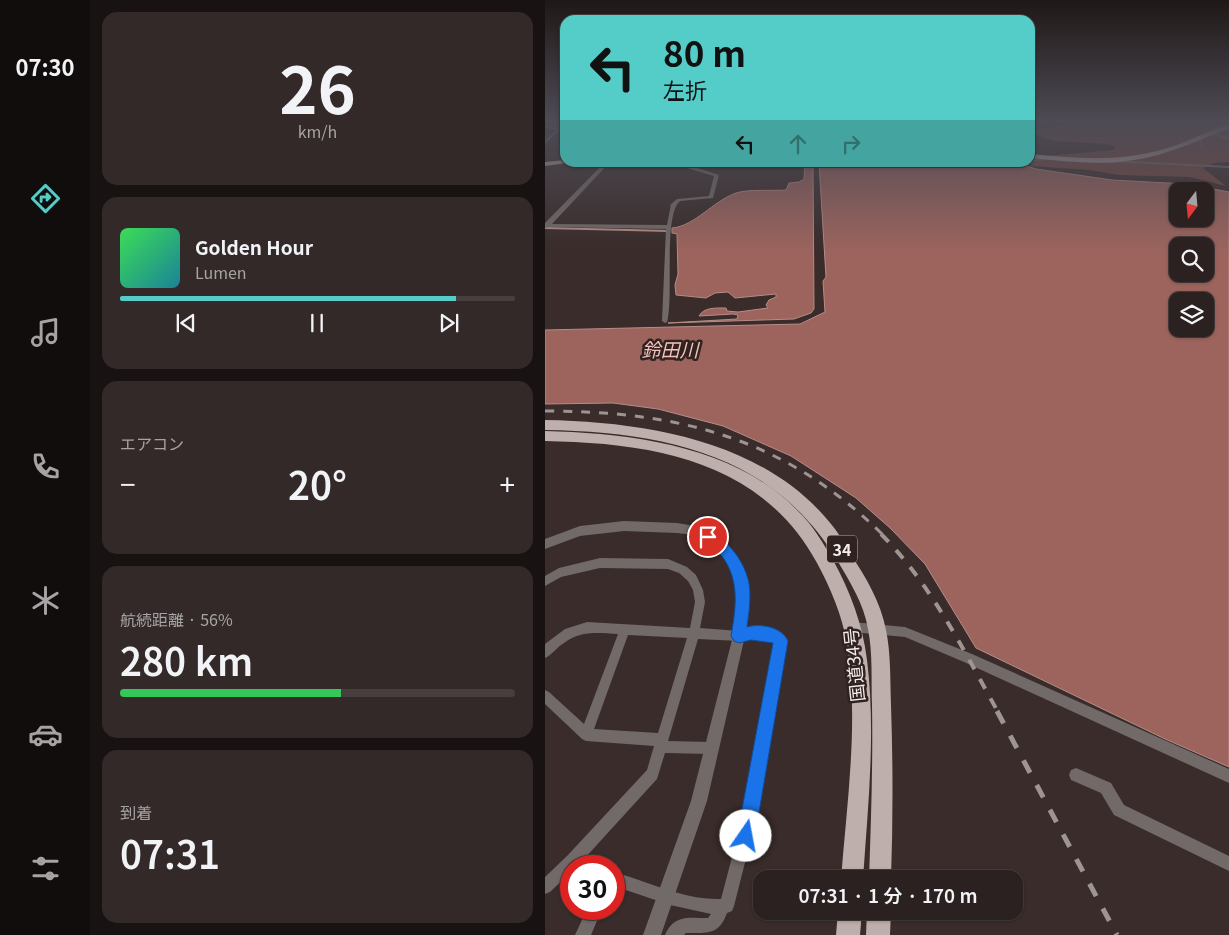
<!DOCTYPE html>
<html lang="ja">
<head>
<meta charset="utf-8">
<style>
	body { margin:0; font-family:Georgia,"Noto Sans JP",serif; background:#332929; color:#f1f3f6; height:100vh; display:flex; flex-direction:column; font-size:19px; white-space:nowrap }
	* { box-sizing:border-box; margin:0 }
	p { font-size:16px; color:#a6a3a5 }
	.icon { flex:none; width:28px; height:28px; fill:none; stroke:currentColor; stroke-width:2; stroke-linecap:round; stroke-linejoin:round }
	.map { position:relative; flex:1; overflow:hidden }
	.details { display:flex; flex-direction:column; gap:12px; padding:12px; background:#181212; width:455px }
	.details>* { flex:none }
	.banner { position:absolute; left:15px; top:15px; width:475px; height:152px; border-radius:15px; box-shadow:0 1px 4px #0004,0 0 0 1px #473e3e; background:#54cdc8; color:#111; overflow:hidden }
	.needle { width:32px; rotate:196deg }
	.tools { position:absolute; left:624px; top:182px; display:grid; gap:10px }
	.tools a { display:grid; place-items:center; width:45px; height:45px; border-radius:10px; background:#2b2120; box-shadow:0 1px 4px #0004,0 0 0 1px #473e3e; font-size:25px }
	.speed { position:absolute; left:15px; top:855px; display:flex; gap:10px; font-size:25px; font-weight:700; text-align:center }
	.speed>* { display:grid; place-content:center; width:65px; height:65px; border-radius:50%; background:#2b2120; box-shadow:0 1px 4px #0004,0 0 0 1px #473e3e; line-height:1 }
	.speed .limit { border:8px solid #d22; background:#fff; color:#111 }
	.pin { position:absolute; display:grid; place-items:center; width:42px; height:42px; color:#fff; margin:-21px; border:2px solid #fff; border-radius:50%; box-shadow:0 1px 5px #0007 }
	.me { position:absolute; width:55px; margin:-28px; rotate:12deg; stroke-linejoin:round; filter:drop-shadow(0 0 4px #0008) }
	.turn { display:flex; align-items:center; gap:18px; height:105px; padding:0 20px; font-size:22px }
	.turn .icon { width:65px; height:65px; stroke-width:2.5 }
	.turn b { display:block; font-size:35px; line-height:42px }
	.lanes { display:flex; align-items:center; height:48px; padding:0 20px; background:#0003; justify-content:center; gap:25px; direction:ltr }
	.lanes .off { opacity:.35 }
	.big { font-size:38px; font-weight:600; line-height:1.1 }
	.details .tile { flex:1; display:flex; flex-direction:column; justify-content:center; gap:8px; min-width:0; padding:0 18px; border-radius:15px; background:#332929 }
	.details .dial { align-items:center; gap:0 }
	.dial b { font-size:65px; line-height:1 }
	.song { display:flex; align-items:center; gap:15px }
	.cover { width:60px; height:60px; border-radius:8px; background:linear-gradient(135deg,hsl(130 70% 55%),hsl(190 70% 35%)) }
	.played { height:5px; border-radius:2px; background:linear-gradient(90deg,#54cdc8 85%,#473e3e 85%) }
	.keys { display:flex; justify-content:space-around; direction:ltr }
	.heat { display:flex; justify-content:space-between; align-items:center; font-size:28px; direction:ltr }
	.charge { height:8px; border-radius:4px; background:linear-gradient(90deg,#34c759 56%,#473e3e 0) }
	.trip { position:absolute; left:208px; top:870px; width:270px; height:50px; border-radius:15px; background:#2b2120; box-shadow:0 1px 4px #0004,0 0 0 1px #473e3e; font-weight:600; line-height:50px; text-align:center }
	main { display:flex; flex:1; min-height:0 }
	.dock { display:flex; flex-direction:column; width:90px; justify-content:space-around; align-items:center; background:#110d0d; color:#a6a3a5 }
	.dock .icon { width:35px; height:35px }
	.dock .selected { color:#54cdc8 }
	.dock b { font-size:22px; color:#f1f3f6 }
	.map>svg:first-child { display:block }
</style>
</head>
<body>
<main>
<nav class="dock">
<b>07:30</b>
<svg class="icon selected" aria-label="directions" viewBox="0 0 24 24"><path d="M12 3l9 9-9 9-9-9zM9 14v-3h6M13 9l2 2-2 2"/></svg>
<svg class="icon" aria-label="music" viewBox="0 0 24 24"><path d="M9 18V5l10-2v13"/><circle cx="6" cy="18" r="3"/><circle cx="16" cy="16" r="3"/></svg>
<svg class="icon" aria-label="phone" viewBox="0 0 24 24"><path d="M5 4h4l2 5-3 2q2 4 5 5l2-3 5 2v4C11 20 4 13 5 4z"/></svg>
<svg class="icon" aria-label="climate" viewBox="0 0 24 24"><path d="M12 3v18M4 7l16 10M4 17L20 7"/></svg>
<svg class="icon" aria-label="car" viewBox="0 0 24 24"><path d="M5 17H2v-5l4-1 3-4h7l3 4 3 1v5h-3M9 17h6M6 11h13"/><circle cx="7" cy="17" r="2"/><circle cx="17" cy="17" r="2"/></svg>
<svg class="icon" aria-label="filters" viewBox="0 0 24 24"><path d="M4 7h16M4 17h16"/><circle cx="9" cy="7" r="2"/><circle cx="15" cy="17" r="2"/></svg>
</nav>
<section class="details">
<div class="tile dial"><b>26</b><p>km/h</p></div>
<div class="tile">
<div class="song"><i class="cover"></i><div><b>Golden Hour</b><p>Lumen</p></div></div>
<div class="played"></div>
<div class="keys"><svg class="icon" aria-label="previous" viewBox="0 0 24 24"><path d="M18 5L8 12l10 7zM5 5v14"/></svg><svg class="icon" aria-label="pause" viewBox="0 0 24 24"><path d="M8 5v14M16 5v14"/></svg><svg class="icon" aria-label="next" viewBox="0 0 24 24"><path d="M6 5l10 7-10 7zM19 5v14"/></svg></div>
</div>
<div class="tile"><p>エアコン</p>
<div class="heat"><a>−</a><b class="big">20°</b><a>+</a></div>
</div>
<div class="tile"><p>航続距離 · 56%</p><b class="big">280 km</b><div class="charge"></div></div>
<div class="tile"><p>到着</p><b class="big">07:31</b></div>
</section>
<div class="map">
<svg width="684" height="935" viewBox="0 0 684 935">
	<rect width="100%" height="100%" fill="#392c2a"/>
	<!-- green -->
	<path fill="#754640" d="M520,122H684V162L669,163L658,168L681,186L645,177L574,175L545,170L486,166L483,163L490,157L568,150L570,148L569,146C543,139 510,148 488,132L499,128L519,125Z"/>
	<!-- water -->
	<g fill="#9c645d" stroke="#b68c87" fill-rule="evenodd">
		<path d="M376,162L442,166L476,164L491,169L567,180L642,184L684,192V767L620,739L431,648L380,564L345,528L311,498L246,456L178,426L113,409L68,403L0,404V330L255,324L280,312L278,281L281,277L274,163ZM632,191H660V219H632ZM632,246H660V274H632ZM632,301H660V329H632Z"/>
		<path d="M260,163H268L269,309L266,313L249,319L123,323L192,319L193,315L188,314L154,316C159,307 171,308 181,308L182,311L193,312L223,308L221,305L224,300L231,297V294L190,298L183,292L170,293L161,298L131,295L130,285L133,274L132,234L127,233V228C150,226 168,201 191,193C203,189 227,191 241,190L244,183L254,182L259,179Z"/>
	</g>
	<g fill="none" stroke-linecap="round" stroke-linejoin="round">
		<!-- stream -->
		<path stroke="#b68c87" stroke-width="2" d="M0,228L124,231"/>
		<!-- minor -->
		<g fill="#716a69" fill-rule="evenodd">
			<path d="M0,125L14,128L20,125V128L10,134L0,144V140L12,130L0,127Z"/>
			<path d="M668,132L684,138V141L667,134Z"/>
			<path d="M652,137H654L659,147H657Z"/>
			<path d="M510,157L508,159L485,162V160Z"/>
			<path d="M566,160L684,166V168L564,162Z"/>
			<path d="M60,162H65L7,224L122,225L126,204L132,199L164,196L169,176L142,168L141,162H145L146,166L174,175L168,198L135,201C118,215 129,298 122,322L120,323L117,321L121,229L4,227L0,228V223Z"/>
			<path d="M55,558L123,559L142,567L151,575L158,590L160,602L155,628L194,631L206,627L231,631L240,637L242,641L211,819L189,906L187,911L182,913C174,935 163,933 141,933L139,935H120C129,914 144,918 163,918L166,914L125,905L69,886V872C104,882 139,900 176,899L197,819L230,643L228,641L206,637L194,641L153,639L123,741L166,742L170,744L172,748L170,752L166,754L120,753L112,779L39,859L43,861L45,866H26V872L5,892L0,894V877L22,856L102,770L109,746L41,741L37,739L0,704V690L4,692L39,724L73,634C53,633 36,630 19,643C12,647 7,655 0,658V644L20,629L42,622L145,628L150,602L148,590L143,581L134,573L123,569L55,568L16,577L0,586V576L14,568ZM83,635L142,638L113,733L49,729Z"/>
			<path d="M307,622L360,627L427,654L684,769V783L419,662L360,637L307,632L303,631L301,627L303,623Z"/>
			<path d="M531,768L566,783L579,805L684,856V871L569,815L556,793L526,780L524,775L526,770Z"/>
			<path d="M42,909H57L46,935H30Z"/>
		</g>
		<!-- tertiary -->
		<g fill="#716a69" fill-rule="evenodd">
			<path d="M675,129H684V131H673Z"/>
			<path d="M79,521L132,523L150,526L180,543L189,553L202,579L204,601L200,636L162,801L116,935H98L146,801L188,636L192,601L190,579L181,561L172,549L148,535L132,533L79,531L35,536L0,549V539L35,526Z"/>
		</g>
		<!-- primary -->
		<g fill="#b2a3a1" fill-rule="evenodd">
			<path d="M684,124V128C653,141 622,155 589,160C555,166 519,161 485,158V154C528,158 570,162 612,151C637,145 660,132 684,124Z"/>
			<path d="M20,160L22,163L0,166V162Z"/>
		</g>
		<!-- trunk -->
		<g fill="#beaeac" fill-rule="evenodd">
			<path d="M0,420C103,422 223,441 290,529C296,537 301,546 306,555C321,577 336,603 341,630C346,654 345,680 346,705C348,763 348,821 346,879H324C326,821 328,763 327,705C326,680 328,654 323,629C319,604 305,582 292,560C227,453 117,432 0,430Z"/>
			<path d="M0,431C85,433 191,446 253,511C268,525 278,543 288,560C305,591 318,625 322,660C331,732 323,806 318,879H296C302,802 314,721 302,644C297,615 286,589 272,563C216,460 107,443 0,441Z"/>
			<path d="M293,911H317L315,935H291Z"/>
			<path d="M322,911H346L345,935H321Z"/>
		</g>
		<!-- rail-far2 -->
		<path stroke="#9e9492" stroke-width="3" stroke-dasharray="9 9" stroke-linecap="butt" d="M0,411C134,411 240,438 338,535"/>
		<!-- rail-far1 -->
		<path stroke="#9e9492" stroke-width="4" stroke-dasharray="11 11" stroke-linecap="butt" d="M336,534C386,584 419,651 453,712"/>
		<!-- rail -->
		<path stroke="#9e9492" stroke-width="5" stroke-dasharray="14 14" stroke-linecap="butt" d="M452,711L572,935"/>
	</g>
	<!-- sky -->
	<linearGradient id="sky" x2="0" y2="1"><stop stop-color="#1f1817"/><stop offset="0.48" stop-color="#4e4b55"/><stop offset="1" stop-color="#4e4b55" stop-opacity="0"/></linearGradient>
	<rect width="684" height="252" fill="url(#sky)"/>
	<!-- route -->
	<path fill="#1a73e8" stroke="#114b97" d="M163,532C182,538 198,560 203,579C207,594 204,611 202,627C216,623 237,627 243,641L210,836L207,842L201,845L194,842L192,836L228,643L206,640L194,643L189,641L186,636C191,607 195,581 177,556C171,549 161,545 157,537L159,533Z"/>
	<g text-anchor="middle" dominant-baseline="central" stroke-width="5" stroke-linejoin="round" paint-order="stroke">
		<!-- shield labels -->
		<rect fill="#2f2220" stroke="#b9afad" stroke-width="1" x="282" y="535.5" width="30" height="27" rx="4"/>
		<g font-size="16" font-weight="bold" fill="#f4ebea">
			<text x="297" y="549">34</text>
		</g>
		<!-- street labels -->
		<g font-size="18" fill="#f4ebea" stroke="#2f2220">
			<text transform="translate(308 665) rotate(-96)">国道34号</text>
		</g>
		<!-- water labels -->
		<g font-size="19" font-style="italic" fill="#f6c1b9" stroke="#2f2220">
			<text x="125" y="348">鈴田川</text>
		</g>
	</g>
</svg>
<div class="tools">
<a><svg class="needle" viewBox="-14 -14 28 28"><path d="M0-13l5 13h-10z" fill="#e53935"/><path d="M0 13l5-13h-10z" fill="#a6a3a5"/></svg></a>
<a><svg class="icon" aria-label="search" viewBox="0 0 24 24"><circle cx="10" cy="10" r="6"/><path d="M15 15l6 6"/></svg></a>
<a><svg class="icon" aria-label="layers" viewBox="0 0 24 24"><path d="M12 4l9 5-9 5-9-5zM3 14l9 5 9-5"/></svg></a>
</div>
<div class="speed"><div class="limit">30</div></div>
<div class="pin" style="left:163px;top:537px;background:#d93025"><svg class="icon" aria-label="arrive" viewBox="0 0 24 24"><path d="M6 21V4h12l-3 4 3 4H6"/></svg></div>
<svg class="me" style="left:201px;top:836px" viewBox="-20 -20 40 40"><circle r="19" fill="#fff"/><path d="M0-13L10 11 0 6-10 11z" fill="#1a73e8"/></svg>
<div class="trip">07:31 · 1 分 · 170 m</div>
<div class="banner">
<div class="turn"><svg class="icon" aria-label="left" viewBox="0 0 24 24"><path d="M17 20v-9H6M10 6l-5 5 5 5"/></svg><div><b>80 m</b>左折</div></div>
<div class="lanes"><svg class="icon" aria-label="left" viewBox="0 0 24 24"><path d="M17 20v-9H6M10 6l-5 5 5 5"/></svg><svg class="icon off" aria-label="ahead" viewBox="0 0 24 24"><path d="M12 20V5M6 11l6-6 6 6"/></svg><svg class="icon off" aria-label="right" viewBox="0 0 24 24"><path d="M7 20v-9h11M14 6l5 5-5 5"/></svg></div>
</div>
</div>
</main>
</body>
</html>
